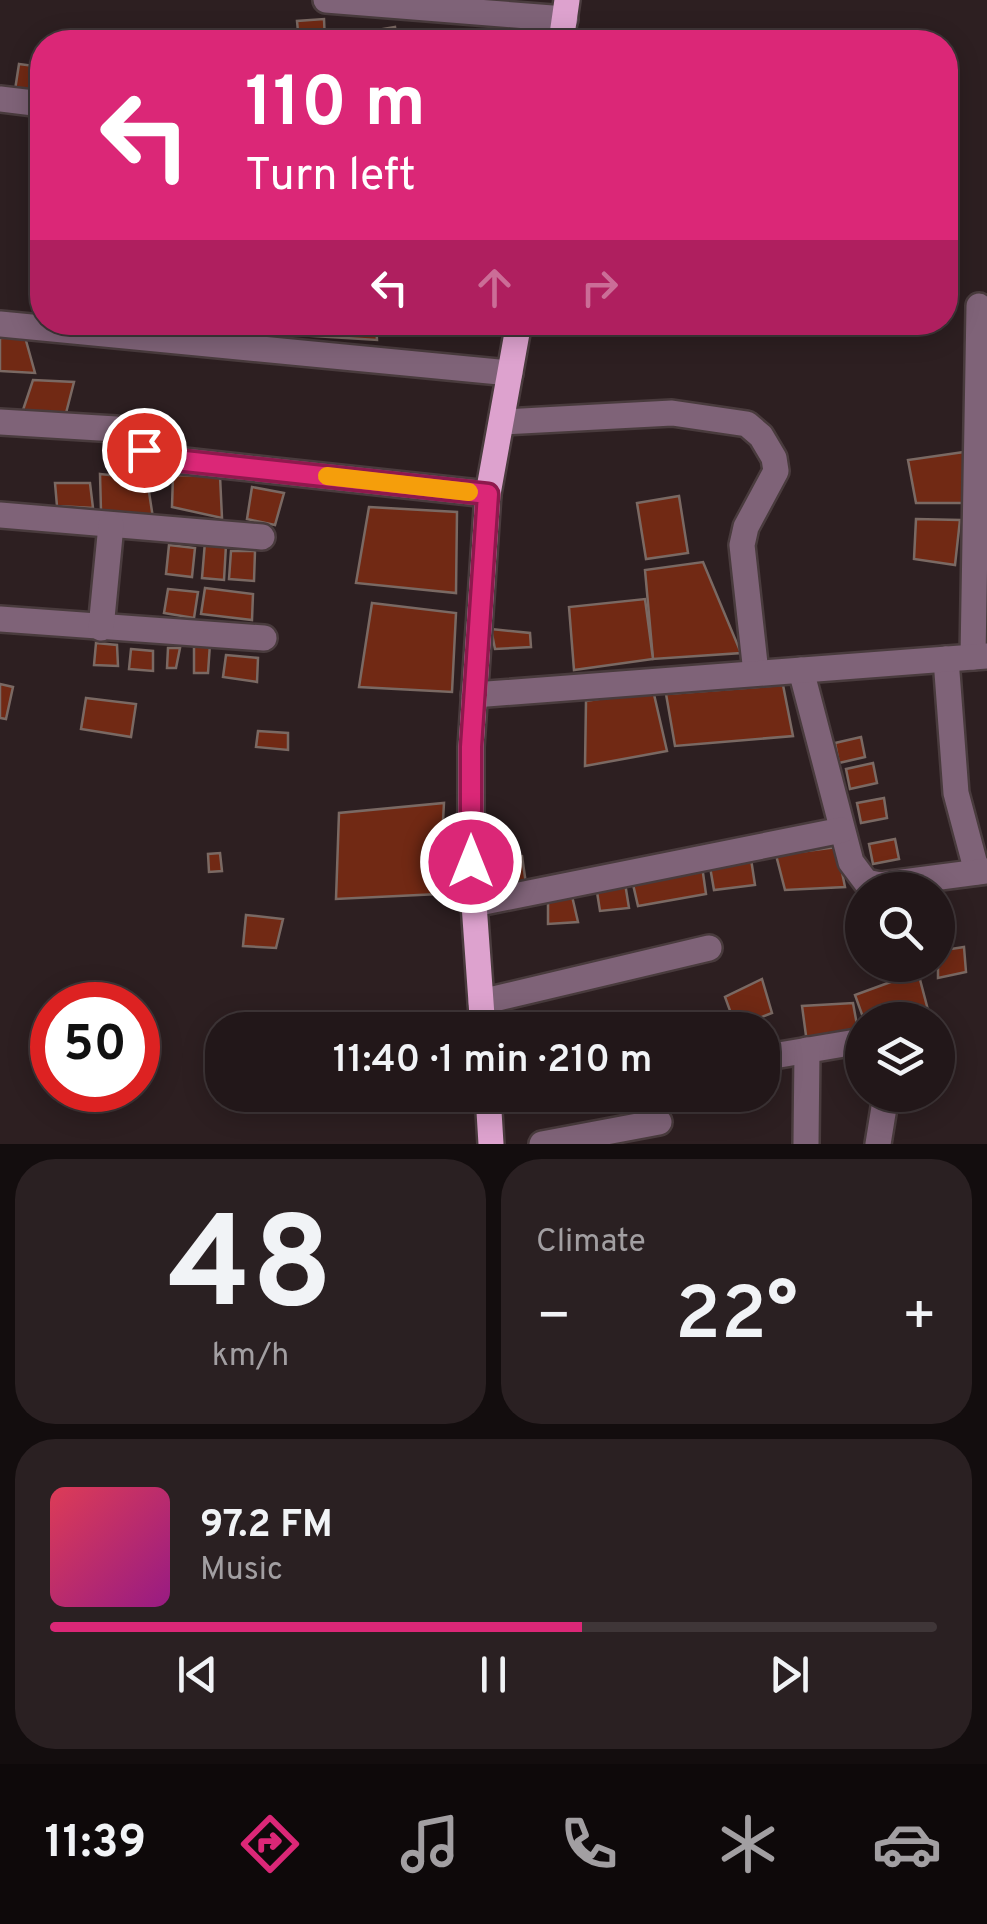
<!DOCTYPE html>
<html lang="en">
<head>
<meta charset="utf-8">
<style>
	body { margin:0; font-family:Overpass,sans-serif; background:#2a2022; color:#f1f3f6; height:100vh; display:flex; flex-direction:column; font-size:38px; white-space:nowrap }
	* { box-sizing:border-box; margin:0 }
	p { font-size:32px; color:#a29fa2 }
	.icon { flex:none; width:55px; height:55px; fill:none; stroke:currentColor; stroke-width:2; stroke-linecap:round; stroke-linejoin:round }
	.map { position:relative; height:1144px; overflow:hidden }
	.side { display:flex; flex-direction:column; gap:15px; padding:15px; background:#130d0e; flex:1 }
	.side>* { flex:none }
	.guide { position:absolute; left:30px; top:30px; width:928px; height:305px; border-radius:40px; box-shadow:0 5px 25px #0003,0 0 0 2px #3f3638; background:#db2777; color:#fff; overflow:hidden }
	.buttons { position:absolute; left:845px; top:872px; display:grid; gap:20px }
	.buttons a { display:grid; place-items:center; width:110px; height:110px; border-radius:50%; background:#221719; box-shadow:0 5px 25px #0003,0 0 0 2px #3f3638; font-size:50px }
	.speed { position:absolute; left:30px; top:982px; display:flex; gap:20px; font-size:50px; font-weight:700; text-align:center }
	.speed>* { display:grid; place-content:center; width:130px; height:130px; border-radius:50%; background:#221719; box-shadow:0 5px 25px #0003,0 0 0 2px #3f3638; line-height:1 }
	.speed .limit { border:15px solid #d22; background:#fff; color:#111 }
	.pin { position:absolute; display:grid; place-items:center; width:85px; height:85px; color:#fff; margin:-42px; border:5px solid #fff; border-radius:50%; box-shadow:0 2px 10px #0007 }
	.me { position:absolute; width:110px; margin:-55px; rotate:0deg; stroke-linejoin:round; filter:drop-shadow(0 0 8px #0008) }
	.turn { display:flex; align-items:center; gap:35px; height:210px; padding:0 50px; font-size:45px }
	.turn .icon { width:130px; height:130px; stroke-width:2.5 }
	.turn b { display:block; font-size:70px; line-height:85px }
	.lanes { display:flex; align-items:center; height:95px; padding:0 50px; background:#0003; justify-content:center; gap:50px; direction:ltr }
	.lanes .off { opacity:.35 }
	.big { font-size:75px; font-weight:600; line-height:1.1 }
	.side .card { flex:1; display:flex; flex-direction:column; justify-content:center; gap:15px; min-width:0; padding:0 35px; border-radius:40px; background:#2a2022 }
	.side .dial { align-items:center; gap:0 }
	.dial b { font-size:130px; line-height:1 }
	.song { display:flex; align-items:center; gap:30px }
	.cover { width:120px; height:120px; border-radius:15px; background:linear-gradient(135deg,hsl(350 70% 55%),hsl(310 70% 35%)) }
	.played { height:10px; border-radius:5px; background:linear-gradient(90deg,#db2777 60%,#3f3638 60%) }
	.keys { display:flex; justify-content:space-around; direction:ltr }
	.heat { display:flex; justify-content:space-between; align-items:center; font-size:55px; direction:ltr }
	.side .tiles { flex:1; display:grid; gap:15px; grid-template-columns:1fr 1fr }
	.card:last-child { grid-column:span 2 }
	.trip { position:absolute; left:205px; top:1012px; width:575px; height:100px; border-radius:40px; background:#221719; box-shadow:0 5px 25px #0003,0 0 0 2px #3f3638; font-weight:600; line-height:100px; text-align:center }
	.tabs { display:flex; height:160px; justify-content:space-around; align-items:center; background:#0e090a; color:#a29fa2 }
	.tabs .icon { width:70px; height:70px }
	.tabs .active { color:#db2777 }
	.tabs b { font-size:45px; color:#f1f3f6 }
	.map>svg:first-child { display:block }
</style>
</head>
<body>
<div class="map">
<svg width="987" height="1144" viewBox="0 0 987 1144">
	<rect width="100%" height="100%" fill="#2d1f21"/>
	<!-- building -->
	<g fill="#712914" stroke="#7a6963" stroke-width="2.5">
		<path d="M324,19L325,42H299L297,21Z"/>
		<path d="M395,27L397,42H378L377,30Z"/>
		<path d="M19,64L42,67V94L15,90Z"/>
		<path d="M299,322H376L377,340L298,335Z"/>
		<path d="M387,322H437V326L388,332Z"/>
		<path d="M25,337L35,373L0,371V338Z"/>
		<path d="M33,380L74,382L65,417L22,413Z"/>
		<path d="M964,452L963,503H916L908,460Z"/>
		<path d="M100,474L147,479L153,518L101,511Z"/>
		<path d="M173,475L220,476L222,518L172,507Z"/>
		<path d="M55,483H90L93,508L57,506Z"/>
		<path d="M252,487L284,493L275,525L247,519Z"/>
		<path d="M679,496L688,553L646,559L637,503Z"/>
		<path d="M369,507L457,512L456,593L356,583Z"/>
		<path d="M916,519L960,520L955,565L914,559Z"/>
		<path d="M205,542L226,545L224,580L202,578Z"/>
		<path d="M169,545L195,548L192,577L166,574Z"/>
		<path d="M231,551H255L254,581L229,579Z"/>
		<path d="M703,562L741,653L653,659L645,570Z"/>
		<path d="M205,588L253,594L252,620L201,614Z"/>
		<path d="M168,589L198,592L194,618L164,613Z"/>
		<path d="M645,599L653,659L574,670L569,607Z"/>
		<path d="M372,603L456,613L452,692L359,687Z"/>
		<path d="M491,629L530,633L531,647L495,649Z"/>
		<path d="M96,643L117,645L118,666L94,665Z"/>
		<path d="M210,644L208,673H194V646Z"/>
		<path d="M168,648H180L176,668H167Z"/>
		<path d="M131,649L153,651V671L129,669Z"/>
		<path d="M226,655L258,658L257,682L223,677Z"/>
		<path d="M0,684L13,687L6,719L0,718Z"/>
		<path d="M783,685L793,736L675,746L666,694Z"/>
		<path d="M653,690L667,751L585,766L586,701Z"/>
		<path d="M86,698L136,704L131,737L81,729Z"/>
		<path d="M258,731L288,733V750L256,747Z"/>
		<path d="M861,737L865,757L839,763L835,743Z"/>
		<path d="M873,763L877,783L850,789L846,769Z"/>
		<path d="M884,798L887,818L861,823L857,803Z"/>
		<path d="M444,803L439,894L336,899L339,813Z"/>
		<path d="M895,839L899,859L873,864L869,844Z"/>
		<path d="M837,847L845,887L785,890L776,855Z"/>
		<path d="M220,853L222,871L209,872L208,854Z"/>
		<path d="M522,856L526,884L483,891L479,860Z"/>
		<path d="M751,859L755,885L714,890L710,867Z"/>
		<path d="M702,866L706,894L638,906L632,880Z"/>
		<path d="M625,883L629,908L600,911L597,892Z"/>
		<path d="M572,896L578,922L548,924V902Z"/>
		<path d="M246,915L283,919L276,948L243,946Z"/>
		<path d="M964,947L966,972L938,978V951Z"/>
		<path d="M918,972L928,1010L899,1020H864L855,995Z"/>
		<path d="M762,979L772,1013L736,1027L725,997Z"/>
		<path d="M853,1003L859,1036L807,1043L802,1006Z"/>
		<path d="M689,1016L694,1030H654Z"/>
		<path d="M509,1095H540L541,1099L510,1101Z"/>
	</g>
	<g fill="none" stroke-linecap="round" stroke-linejoin="round">
		<defs>
			<g id="minor">
				<path d="M326,0L565,19"/>
				<path d="M0,99L42,104"/>
				<path d="M0,324L510,373"/>
				<path d="M0,422L116,429C134,438 145,453 166,459L488,494"/>
				<path d="M502,422L672,413L747,424L761,436L774,458L776,471L746,527L742,545L756,673"/>
				<path d="M0,515L262,537"/>
				<path d="M0,619L264,638"/>
				<path d="M101,628L111,525"/>
				<path d="M973,657L979,306"/>
				<path d="M946,659L956,793L977,872"/>
				<path d="M801,670L851,862L866,882L880,885L987,871"/>
				<path d="M474,695L987,656"/>
				<path d="M474,904L842,830"/>
				<path d="M481,1002L709,948"/>
				<path d="M762,1058L862,1041"/>
				<path d="M542,1144L659,1122"/>
				<path d="M806,1144L807,1050"/>
				<path d="M878,1144L886,1095"/>
			</g>
			<g id="major">
				<path d="M561,42L567,0"/>
				<path d="M483,1030L471,862V747L488,494L519,322"/>
				<path d="M488,1095L491,1144"/>
			</g>
		</defs>
		<!-- minor casing -->
		<use href="#minor" stroke="#493b3d" stroke-width="30"/>
		<!-- major casing -->
		<use href="#major" stroke="#493b3d" stroke-width="30"/>
		<!-- minor -->
		<use href="#minor" stroke="#7f6378" stroke-width="25"/>
		<!-- major -->
		<use href="#major" stroke="#dda2ce" stroke-width="25"/>
	</g>
	<g fill="none" stroke-linecap="round" stroke-linejoin="round">
		<defs>
			<path id="route" d="M144,450L166,459L488,494L471,747V862"/>
		</defs>
		<!-- route casing -->
		<use href="#route" stroke="#8e194d" stroke-width="25"/>
		<!-- route -->
		<use href="#route" stroke="#db2777" stroke-width="18"/>
		<!-- slow -->
		<path stroke="#f59e0b" stroke-width="18" d="M327,476L469,492"/>
	</g>
</svg>
<div class="buttons">
<a><svg class="icon" aria-label="search" viewBox="0 0 24 24"><circle cx="10" cy="10" r="6"/><path d="M15 15l6 6"/></svg></a>
<a><svg class="icon" aria-label="layers" viewBox="0 0 24 24"><path d="M12 4l9 5-9 5-9-5zM3 14l9 5 9-5"/></svg></a>
</div>
<div class="speed"><div class="limit">50</div></div>
<div class="pin" style="left:144px;top:450px;background:#d93025"><svg class="icon" aria-label="arrive" viewBox="0 0 24 24"><path d="M6 21V4h12l-3 4 3 4H6"/></svg></div>
<svg class="me" style="left:471px;top:862px" viewBox="-20 -20 40 40"><circle r="17" fill="#db2777" stroke="#fff" stroke-width="3"/><path d="M0-11L8 9 0 5-8 9z" fill="#fff"/></svg>
<div class="trip">11:40 · 1 min · 210 m</div>
<div class="guide">
<div class="turn"><svg class="icon" aria-label="left" viewBox="0 0 24 24"><path d="M17 20v-9H6M10 6l-5 5 5 5"/></svg><div><b>110 m</b>Turn left</div></div>
<div class="lanes"><svg class="icon" aria-label="left" viewBox="0 0 24 24"><path d="M17 20v-9H6M10 6l-5 5 5 5"/></svg><svg class="icon off" aria-label="ahead" viewBox="0 0 24 24"><path d="M12 20V5M6 11l6-6 6 6"/></svg><svg class="icon off" aria-label="right" viewBox="0 0 24 24"><path d="M7 20v-9h11M14 6l5 5-5 5"/></svg></div>
</div>
</div>
<section class="side">
<div class="tiles">
<div class="card dial"><b>48</b><p>km/h</p></div>
<div class="card"><p>Climate</p>
<div class="heat"><a>−</a><b class="big">22°</b><a>+</a></div>
</div>
<div class="card">
<div class="song"><i class="cover"></i><div><b>97.2 FM</b><p>Music</p></div></div>
<div class="played"></div>
<div class="keys"><svg class="icon" aria-label="previous" viewBox="0 0 24 24"><path d="M18 5L8 12l10 7zM5 5v14"/></svg><svg class="icon" aria-label="pause" viewBox="0 0 24 24"><path d="M8 5v14M16 5v14"/></svg><svg class="icon" aria-label="next" viewBox="0 0 24 24"><path d="M6 5l10 7-10 7zM19 5v14"/></svg></div>
</div>
</div>
</section>
<nav class="tabs">
<b>11:39</b>
<svg class="icon active" aria-label="directions" viewBox="0 0 24 24"><path d="M12 3l9 9-9 9-9-9zM9 14v-3h6M13 9l2 2-2 2"/></svg>
<svg class="icon" aria-label="music" viewBox="0 0 24 24"><path d="M9 18V5l10-2v13"/><circle cx="6" cy="18" r="3"/><circle cx="16" cy="16" r="3"/></svg>
<svg class="icon" aria-label="phone" viewBox="0 0 24 24"><path d="M5 4h4l2 5-3 2q2 4 5 5l2-3 5 2v4C11 20 4 13 5 4z"/></svg>
<svg class="icon" aria-label="climate" viewBox="0 0 24 24"><path d="M12 3v18M4 7l16 10M4 17L20 7"/></svg>
<svg class="icon" aria-label="car" viewBox="0 0 24 24"><path d="M5 17H2v-5l4-1 3-4h7l3 4 3 1v5h-3M9 17h6M6 11h13"/><circle cx="7" cy="17" r="2"/><circle cx="17" cy="17" r="2"/></svg>
</nav>
</body>
</html>
